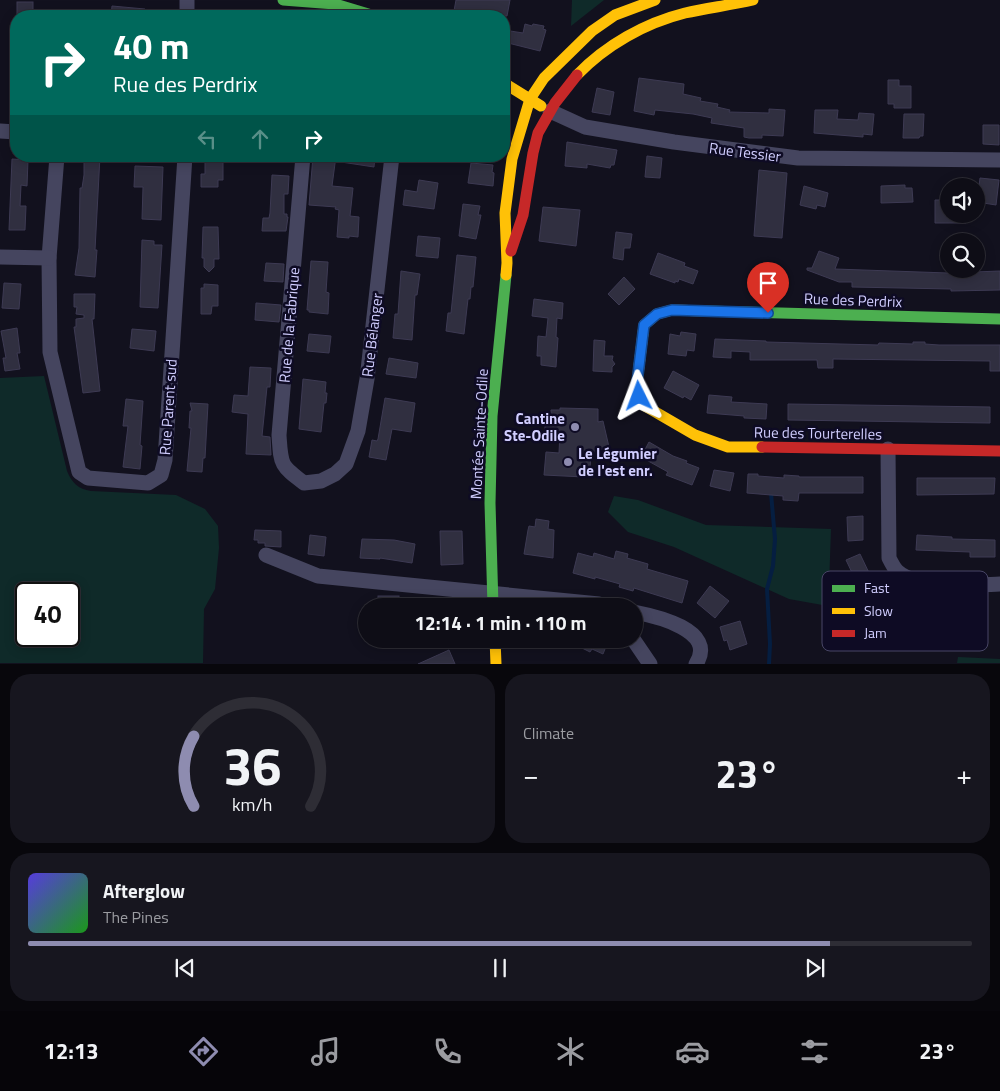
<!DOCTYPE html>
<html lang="en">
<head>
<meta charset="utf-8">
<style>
	body { margin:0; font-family:"Titillium Web",sans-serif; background:#17161f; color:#f1f3f6; height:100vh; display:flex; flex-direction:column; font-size:19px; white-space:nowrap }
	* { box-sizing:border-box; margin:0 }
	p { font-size:16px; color:#9b9ca1 }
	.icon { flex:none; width:28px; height:28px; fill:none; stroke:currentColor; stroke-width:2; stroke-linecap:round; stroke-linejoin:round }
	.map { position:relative; height:664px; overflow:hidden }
	.panel { display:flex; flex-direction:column; gap:10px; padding:10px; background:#08070c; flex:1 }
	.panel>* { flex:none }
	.guide { position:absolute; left:10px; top:10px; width:500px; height:152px; border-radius:20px; box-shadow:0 2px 12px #0003,0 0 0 1px #2e2d35; background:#00695c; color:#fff; overflow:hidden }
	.buttons { position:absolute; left:940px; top:178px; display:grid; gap:10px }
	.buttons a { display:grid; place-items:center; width:45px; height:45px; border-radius:50%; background:#0e0d16; box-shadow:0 2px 12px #0003,0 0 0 1px #2e2d35; font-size:25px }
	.speed { position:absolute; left:15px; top:582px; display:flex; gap:10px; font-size:25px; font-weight:700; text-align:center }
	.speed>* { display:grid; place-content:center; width:65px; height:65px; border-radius:50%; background:#0e0d16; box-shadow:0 2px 12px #0003,0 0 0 1px #2e2d35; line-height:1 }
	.speed .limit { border:2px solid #111; border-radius:8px; background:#fff; color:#111 }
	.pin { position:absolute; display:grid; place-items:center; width:42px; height:42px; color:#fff; margin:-51px -21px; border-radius:50% 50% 50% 0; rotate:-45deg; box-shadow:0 0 5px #0007 }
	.pin .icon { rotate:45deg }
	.me { position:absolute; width:55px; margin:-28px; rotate:357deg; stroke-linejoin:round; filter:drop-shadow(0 0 4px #0008) }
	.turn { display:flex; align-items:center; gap:18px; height:105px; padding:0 20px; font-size:22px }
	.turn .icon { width:65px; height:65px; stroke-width:2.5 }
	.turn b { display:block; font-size:35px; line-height:42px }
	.lanes { display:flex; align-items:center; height:48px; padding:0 20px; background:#0003; justify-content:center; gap:25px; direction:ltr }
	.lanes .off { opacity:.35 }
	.big { font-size:38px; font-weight:700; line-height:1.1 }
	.panel .tile { flex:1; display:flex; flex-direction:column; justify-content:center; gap:8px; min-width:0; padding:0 18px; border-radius:20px; background:#17161f }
	.panel .dial { align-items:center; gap:0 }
	.dial svg { height:130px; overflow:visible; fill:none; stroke:#2e2d35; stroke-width:7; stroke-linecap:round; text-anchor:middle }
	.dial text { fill:#f1f3f6; stroke:none }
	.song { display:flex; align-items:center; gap:15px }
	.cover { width:60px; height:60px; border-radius:8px; background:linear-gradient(135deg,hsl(250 70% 55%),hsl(120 70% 35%)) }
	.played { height:5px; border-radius:2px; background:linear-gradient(90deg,#8e8cb0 85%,#2e2d35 85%) }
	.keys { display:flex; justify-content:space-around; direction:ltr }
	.heat { display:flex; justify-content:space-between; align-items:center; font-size:28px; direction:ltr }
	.panel .tiles { flex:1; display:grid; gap:10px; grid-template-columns:1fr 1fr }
	.tile:last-child { grid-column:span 2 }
	.trip { position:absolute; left:358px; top:598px; width:285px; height:50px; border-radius:25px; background:#0e0d16; box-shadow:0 2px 12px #0003,0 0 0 1px #2e2d35; font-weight:700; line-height:50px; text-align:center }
	.tab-bar { display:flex; height:80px; justify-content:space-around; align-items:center; background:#060509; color:#9b9ca1 }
	.tab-bar .icon { width:35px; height:35px }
	.tab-bar .selected { color:#8e8cb0 }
	.tab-bar b { font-size:22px; color:#f1f3f6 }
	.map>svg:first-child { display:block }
</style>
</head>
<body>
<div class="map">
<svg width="1000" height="664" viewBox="0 0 1000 664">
	<rect width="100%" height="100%" fill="#12111e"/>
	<!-- green -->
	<g fill="#0f2a29" fill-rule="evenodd">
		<path d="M572,0H604L571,26Z"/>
		<path d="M44,376L67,471C72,483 78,489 91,491L176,495L205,509L218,526L219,548L215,589L204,609L203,663H0V378ZM26,594H69V636H26Z"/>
		<path d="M614,496L638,500L706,525L831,529L829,586L839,608L789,599L674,547L628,532L608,512Z"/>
		<path d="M958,657L1000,659V663H957Z"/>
	</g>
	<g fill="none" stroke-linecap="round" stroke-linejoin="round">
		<!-- stream -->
		<path stroke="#051e41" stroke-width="4" d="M769,664L770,644L767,589L773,566L775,539L771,493"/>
	</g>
	<!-- building -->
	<g fill="#302f40" stroke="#3d3a53">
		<path d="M456,0H510L507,16H453Z"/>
		<rect x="17" y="2" width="16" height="14"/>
		<path d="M112,6L145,9V16H111Z"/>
		<path d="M525,24L532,26L533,24L544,26L543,29L546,30L540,51L504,42V30L523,33Z"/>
		<path d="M639,78L684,84L683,94L701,98L700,101L718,104L717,107L730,110L729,112L769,113V109L785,110L783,136L762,135V138H749L744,137V128L711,123L712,118L693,114L655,110L654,115L634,111Z"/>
		<path d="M888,80H899V86H911V108H894V104H888Z"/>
		<path d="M597,88L614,92L610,115L592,112Z"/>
		<path d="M815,110H838L837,119L858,120L859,113L874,114L872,135L863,134V137L814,133Z"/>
		<path d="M904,114H924L923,136H920L919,138H903Z"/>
		<path d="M983,125H999V145L983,144Z"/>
		<path d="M567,142L617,150L614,165H611L610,168L587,164V168L565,166Z"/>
		<path d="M84,156H100L95,250H97L95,277L75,275L79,248L80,188H82L84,175Z"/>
		<path d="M313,156H336L332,186L353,188L350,216L359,217L358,237L349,236V238L337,237L339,210L335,209L336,207L309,205Z"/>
		<path d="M342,156H375L374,167L341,162Z"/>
		<path d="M647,156L662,158L660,178L645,177Z"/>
		<path d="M12,159L28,160L27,186L21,185L20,206H26L25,230H9Z"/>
		<path d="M205,159H223V180H218V187H201V174H205Z"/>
		<path d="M471,163L493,165L492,172L494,173L493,186L468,183Z"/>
		<path d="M135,166L163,167L161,220L142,219L143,187H134Z"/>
		<path d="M759,170L787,173L782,238L754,236Z"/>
		<path d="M272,175L289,176L288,194H284V214H287V217H288L286,231H262L263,218H269L270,213Z"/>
		<path d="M980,178L999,180L996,205L977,202Z"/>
		<path d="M419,180L438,183L434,209L403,205L405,190L417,192Z"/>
		<path d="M905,185V188H912L913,202L881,203V186Z"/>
		<path d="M804,186L828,193L825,207L817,205L816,209L800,205Z"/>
		<path d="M935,200H949V214H966V223H935Z"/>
		<path d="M463,204L480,206L478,215H481L476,239L459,236Z"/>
		<path d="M543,207L580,210L576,246L539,241Z"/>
		<path d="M203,227H218L219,259H214V267L209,272L204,267V258H202Z"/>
		<path d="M616,232L632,234L630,248H624L623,260L613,258Z"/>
		<path d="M418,236L440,238L438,258L416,256Z"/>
		<path d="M142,240L154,241V245H162L158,308L140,307Z"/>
		<path d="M819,251L839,258L835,269L948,273L1000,271V290L951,291V289L852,287V282H839L807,270V268H812Z"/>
		<path d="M658,253L685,263L684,266L698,271L693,284L679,279L678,282L675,281V283L650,274Z"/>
		<path d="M457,255L476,257L473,287H471L470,299H468L464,334L446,331L448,313H451Z"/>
		<path d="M311,261L328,262L326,292L329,293L328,314L309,312V310H307Z"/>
		<path d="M266,263L284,264L283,282L264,281Z"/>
		<path d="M401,271L420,274L417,295H415L412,340L393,338L395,314H398Z"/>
		<path d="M624,277L635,289L619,305L608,294Z"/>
		<path d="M4,283L21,284L19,309L2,308Z"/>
		<path d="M204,284L218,285V306H212L211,314H201V288H204Z"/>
		<path d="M74,294H95L94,319H92L100,391L83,393L74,327H76V319L84,318V315L76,314L77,307H74Z"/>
		<path d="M534,299L563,303L562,319L557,318L556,337L558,338L556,367L541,365V356H537L538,336L546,337L548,318L532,316Z"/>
		<path d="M256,303L281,305L279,322L255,320Z"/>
		<path d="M17,328L20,353H17L20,369L5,371L3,358H6L1,331Z"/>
		<path d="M132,329L156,331L154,351L130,348Z"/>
		<path d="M681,332L696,334L694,351L687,350L686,356L668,354L670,334L680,336Z"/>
		<path d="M309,334L331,336L329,353L307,351Z"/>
		<path d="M715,339L766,341V342L878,345L879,343L913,344V342H925V344L939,345H1000V371H990V361L833,359V368H818L817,360H750V352L731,351V358L713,357Z"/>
		<path d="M594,340L605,341L604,356H613L612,360L615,364L612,367V372L593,371Z"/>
		<path d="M389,358L418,363L416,378L386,374Z"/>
		<path d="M250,367L271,368L270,387H267L262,436L270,437L271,455L246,454L248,414L232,412L234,395L248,396Z"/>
		<path d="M673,371L699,385L691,400L684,396L683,398L664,388Z"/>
		<path d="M303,379L326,382L325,393H327L326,403H324L321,432L299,429Z"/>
		<path d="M709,395L732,397L731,402L767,404L766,419L744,418V416L707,413Z"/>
		<path d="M385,398L415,403L411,432L392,429L386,460L369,457L372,440L377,441L378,439Z"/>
		<path d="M126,399L143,401L140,445L142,446L140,469L123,467L128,426H123Z"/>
		<path d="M190,403L208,404L205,458H203L202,472L187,471L191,428H189L190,411H192Z"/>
		<path d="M788,404L990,407V423L788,420Z"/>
		<path d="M560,408L598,409V422L603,421L609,447L591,452L590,470H585L584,477L544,475L546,452L559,453L560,432H545V415H551V410H560Z"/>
		<path d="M649,442L673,456L687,461L686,463L699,468L692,485L666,475L668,472L641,457Z"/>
		<path d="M714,470L734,473L730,491L710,486Z"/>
		<path d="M748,474H758V476L784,478V475L799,476V477H863V493H799L798,501L783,500V496L747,493Z"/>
		<path d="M917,478H995L994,494L917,495Z"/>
		<path d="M863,516V540L848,541L847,517Z"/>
		<path d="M536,519L549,521L548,529L554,530L553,558L524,554L528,530L529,526L535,527Z"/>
		<path d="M255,530L281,531V547L265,546V543H258V540H254Z"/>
		<path d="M440,531H462L463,564L441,565Z"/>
		<path d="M310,535L326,537L324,556L308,554Z"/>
		<path d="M917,535L952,537V539L995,540V557H970V552L916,550Z"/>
		<path d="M362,539L394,540L415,544L412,563L380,558V559L360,558Z"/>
		<path d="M616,551L628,554L627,558L648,564L647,569L688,581L682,603L634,588L633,591L619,587L620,584L595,577V579L573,573L578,553L593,557L594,553L614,559Z"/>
		<path d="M860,554L871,577L857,583L846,560Z"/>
		<path d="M710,586L729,601L715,618L697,603Z"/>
		<rect x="378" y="596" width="21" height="10"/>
		<path d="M740,621L747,644L730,650L727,640L724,641L720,627Z"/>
		<path d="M570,639H603L602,642L607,644L603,654L592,649L590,652L582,648L583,645Z"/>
		<path d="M449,650L455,664H418Z"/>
	</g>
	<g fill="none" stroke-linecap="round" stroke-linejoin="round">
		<!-- street -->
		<g stroke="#45455f" stroke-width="15">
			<path d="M187,16V0"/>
			<path d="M550,111L585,127L674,142L798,158L1000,160"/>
			<path d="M0,131L16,132"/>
			<path d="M57,156L49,258L50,352L79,472L88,478L148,483L161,475L165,460L185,156"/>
			<path d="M303,156L279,435C281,465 280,465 304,483L321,481L335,474L346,464L358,431L367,379L392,156"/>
			<path d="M0,257L49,258"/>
			<path d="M888,449L889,558C891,562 894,568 897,571C918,590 973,585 1000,584"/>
			<path d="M266,555L318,576L599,604L608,606"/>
			<path d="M634,612C655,616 718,630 696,664"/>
			<path d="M633,639L650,664"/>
		</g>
		<!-- fast -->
		<g stroke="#4caf50" stroke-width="11">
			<path d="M283,0L335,4L375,16"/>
			<path d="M706,311L1000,319"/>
			<path d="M493,606L490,503L492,416L506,275"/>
		</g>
		<!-- slow -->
		<g stroke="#ffc107" stroke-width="11">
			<path d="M577,75C606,45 645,23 685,13C708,8 731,5 753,0"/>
			<path d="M504,83L541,106"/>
			<path d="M506,275L507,263L505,213L512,159L530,99L544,78L592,31L615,15L655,0"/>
			<path d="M706,311L672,310L657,314L644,325L636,391L645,406L695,435L728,447H762"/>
			<path d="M495,639L496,664"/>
		</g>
		<!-- jam -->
		<g stroke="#c62828" stroke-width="11">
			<path d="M511,251L523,215L533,153L538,133L555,103L577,75"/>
			<path d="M762,447L1000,451"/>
		</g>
	</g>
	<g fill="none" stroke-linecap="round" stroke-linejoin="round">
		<defs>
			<path id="route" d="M639,396L636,391L644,325L657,314L672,310L768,313"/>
		</defs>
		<!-- route casing -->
		<use href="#route" stroke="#114b97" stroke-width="12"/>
		<!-- route -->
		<use href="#route" stroke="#1a73e8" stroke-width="9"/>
	</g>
	<!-- markers -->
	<g fill="#8e8cb0" stroke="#0e0b24" stroke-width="2">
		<circle cx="575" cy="427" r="5"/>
		<circle cx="568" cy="462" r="5"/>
	</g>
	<g text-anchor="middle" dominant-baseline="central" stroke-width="5" stroke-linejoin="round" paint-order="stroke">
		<!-- street labels -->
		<g font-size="15" fill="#d1ceff" stroke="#0e0b24">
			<text transform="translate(745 152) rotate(7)">Rue Tessier</text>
			<text transform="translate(853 300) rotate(2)">Rue des Perdrix</text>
			<text transform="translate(289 325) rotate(-85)">Rue de la Fabrique</text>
			<text transform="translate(372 335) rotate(-83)">Rue Bélanger</text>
			<text transform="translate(168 407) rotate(-86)">Rue Parent sud</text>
			<text transform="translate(818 433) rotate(1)">Rue des Tourterelles</text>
			<text transform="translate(479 434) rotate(-87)">Montée Sainte-Odile</text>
		</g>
		<!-- poi labels -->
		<g font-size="15" font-weight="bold" fill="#d1ceff" stroke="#0e0b24" text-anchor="end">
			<text x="565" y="418">Cantine<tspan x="565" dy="17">Ste-Odile</tspan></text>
			<text x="578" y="453" text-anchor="start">Le Légumier<tspan x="578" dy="17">de l'est enr.</tspan></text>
		</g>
	</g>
	<!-- legend -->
	<rect x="822" y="571" width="166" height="80" rx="8" fill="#0e0b24" stroke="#484666" stroke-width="1"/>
	<rect x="832" y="585" width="23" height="7" fill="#4caf50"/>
	<rect x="832" y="608" width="23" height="6" fill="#ffc107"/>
	<rect x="832" y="630" width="23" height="7" fill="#c62828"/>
	<g font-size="14" fill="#d1ceff">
		<text x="864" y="593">Fast</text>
		<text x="864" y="616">Slow</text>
		<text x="864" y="638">Jam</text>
	</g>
</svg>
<div class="buttons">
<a><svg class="icon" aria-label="sound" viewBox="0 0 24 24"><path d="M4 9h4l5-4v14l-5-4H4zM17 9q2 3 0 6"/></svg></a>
<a><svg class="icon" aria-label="search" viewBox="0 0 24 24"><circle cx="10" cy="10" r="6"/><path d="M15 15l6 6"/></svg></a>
</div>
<div class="speed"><div class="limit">40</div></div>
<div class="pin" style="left:768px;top:313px;background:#d93025"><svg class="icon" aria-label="arrive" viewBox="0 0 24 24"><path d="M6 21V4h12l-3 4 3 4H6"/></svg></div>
<svg class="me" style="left:639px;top:396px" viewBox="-20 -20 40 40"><path d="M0-17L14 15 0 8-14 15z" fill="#1a73e8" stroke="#fff" stroke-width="4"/></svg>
<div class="trip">12:14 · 1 min · 110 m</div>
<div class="guide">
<div class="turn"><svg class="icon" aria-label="right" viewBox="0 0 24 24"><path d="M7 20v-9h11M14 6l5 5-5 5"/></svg><div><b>40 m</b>Rue des Perdrix</div></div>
<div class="lanes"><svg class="icon off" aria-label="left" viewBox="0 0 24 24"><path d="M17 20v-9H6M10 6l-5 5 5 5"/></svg><svg class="icon off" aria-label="ahead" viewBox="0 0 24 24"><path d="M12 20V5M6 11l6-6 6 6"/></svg><svg class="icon" aria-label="right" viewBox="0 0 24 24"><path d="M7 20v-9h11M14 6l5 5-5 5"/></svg></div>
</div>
</div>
<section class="panel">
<div class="tiles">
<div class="tile dial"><svg viewBox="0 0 100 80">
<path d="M14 69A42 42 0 1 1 86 69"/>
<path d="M14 69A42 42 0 0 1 14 26" stroke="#8e8cb0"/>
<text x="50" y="56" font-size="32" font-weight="700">36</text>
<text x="50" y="72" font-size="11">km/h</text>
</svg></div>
<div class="tile"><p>Climate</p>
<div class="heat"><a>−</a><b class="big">23°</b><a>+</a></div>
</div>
<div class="tile">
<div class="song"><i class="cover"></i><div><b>Afterglow</b><p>The Pines</p></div></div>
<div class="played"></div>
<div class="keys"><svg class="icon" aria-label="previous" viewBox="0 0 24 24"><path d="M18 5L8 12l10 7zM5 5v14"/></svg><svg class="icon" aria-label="pause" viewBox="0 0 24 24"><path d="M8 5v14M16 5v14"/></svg><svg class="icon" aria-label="next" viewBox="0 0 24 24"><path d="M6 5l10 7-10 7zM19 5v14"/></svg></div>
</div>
</div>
</section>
<nav class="tab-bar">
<b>12:13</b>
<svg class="icon selected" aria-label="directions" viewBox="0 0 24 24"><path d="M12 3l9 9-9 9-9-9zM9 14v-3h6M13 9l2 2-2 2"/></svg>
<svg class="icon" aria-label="music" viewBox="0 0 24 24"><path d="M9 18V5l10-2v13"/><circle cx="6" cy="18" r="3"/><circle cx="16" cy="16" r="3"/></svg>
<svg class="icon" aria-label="phone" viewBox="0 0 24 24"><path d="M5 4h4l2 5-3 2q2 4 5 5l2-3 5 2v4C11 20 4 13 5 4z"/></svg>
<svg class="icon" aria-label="climate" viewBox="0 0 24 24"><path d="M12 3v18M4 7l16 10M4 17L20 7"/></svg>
<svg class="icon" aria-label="car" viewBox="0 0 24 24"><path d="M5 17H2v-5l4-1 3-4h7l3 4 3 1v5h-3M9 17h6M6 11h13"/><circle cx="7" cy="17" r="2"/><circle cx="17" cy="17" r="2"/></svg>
<svg class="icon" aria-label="filters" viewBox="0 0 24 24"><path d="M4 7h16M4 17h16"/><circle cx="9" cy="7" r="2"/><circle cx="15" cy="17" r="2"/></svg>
<b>23°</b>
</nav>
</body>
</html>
